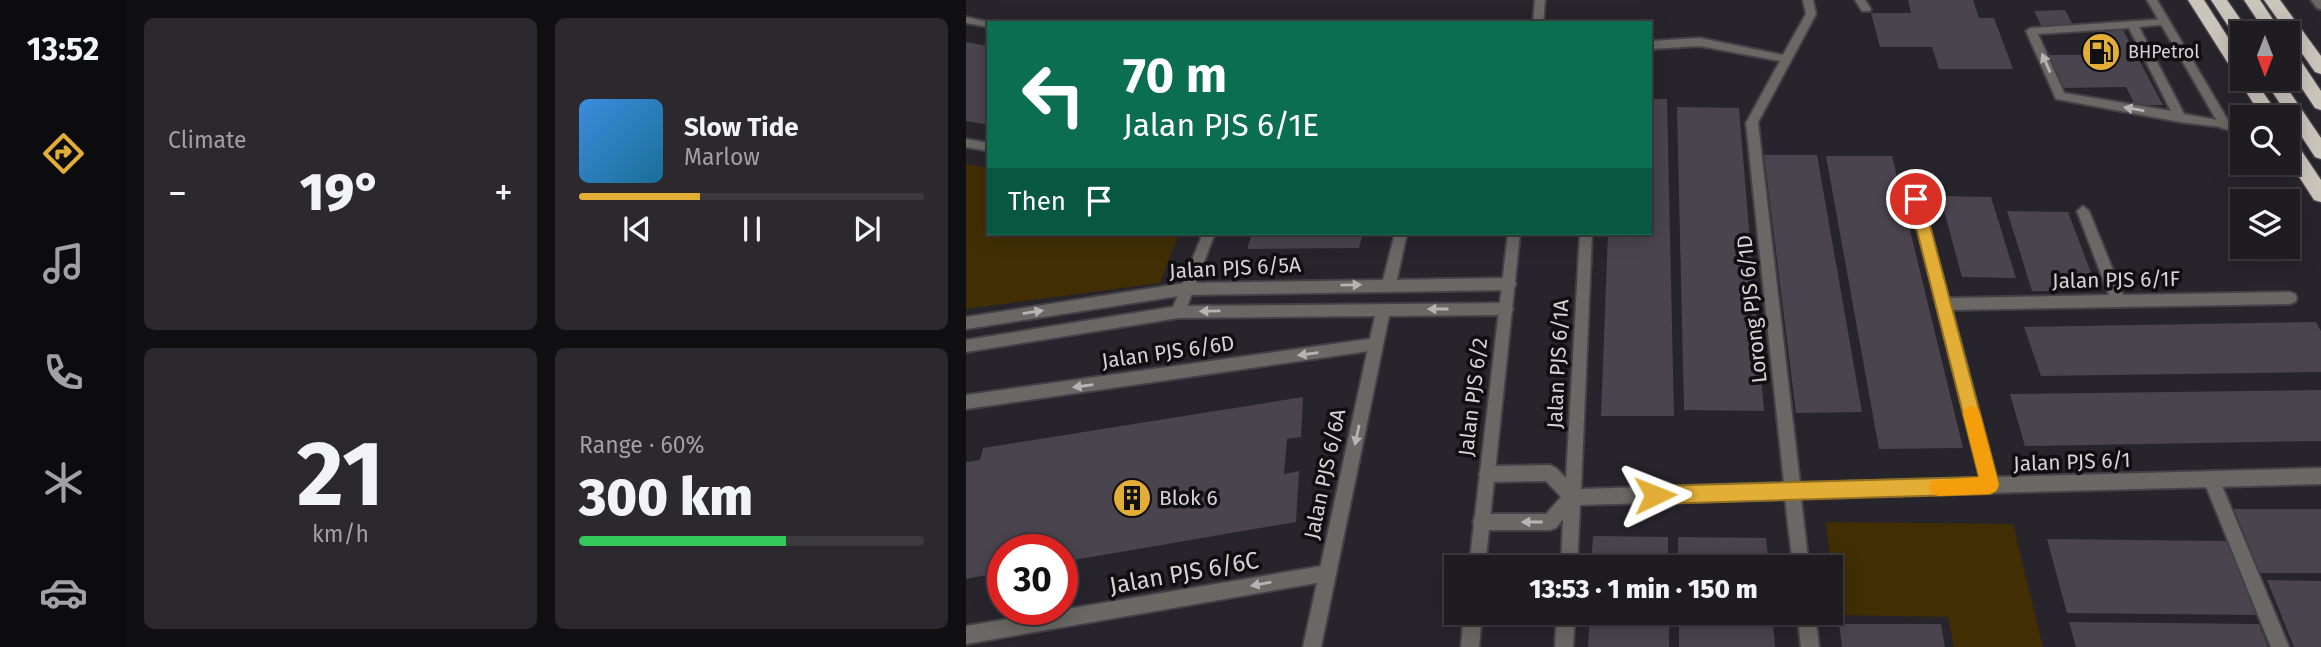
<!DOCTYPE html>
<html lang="en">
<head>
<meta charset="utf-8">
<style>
	body { margin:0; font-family:"Fira Sans",sans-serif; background:#2b282e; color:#f1f3f6; height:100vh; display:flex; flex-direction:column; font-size:26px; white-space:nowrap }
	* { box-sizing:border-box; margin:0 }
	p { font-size:23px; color:#a1a1a5 }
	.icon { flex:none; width:38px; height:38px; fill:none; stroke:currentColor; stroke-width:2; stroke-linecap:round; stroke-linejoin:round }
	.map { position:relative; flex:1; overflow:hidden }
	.drawer { display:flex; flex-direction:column; gap:18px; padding:18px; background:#100f12; width:840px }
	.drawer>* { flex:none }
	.hud { position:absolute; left:21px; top:21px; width:665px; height:214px; border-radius:0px; box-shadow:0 4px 18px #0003,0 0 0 2px #3c393f; background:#0b6e4f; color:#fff; overflow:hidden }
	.needle { width:46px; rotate:180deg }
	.fabs { position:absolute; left:1264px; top:21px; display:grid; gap:14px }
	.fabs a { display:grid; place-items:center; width:70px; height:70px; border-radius:0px; background:#1e1b21; box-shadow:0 4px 18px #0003,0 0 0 2px #3c393f; font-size:35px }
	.speed { position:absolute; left:21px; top:534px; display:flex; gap:14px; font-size:35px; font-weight:700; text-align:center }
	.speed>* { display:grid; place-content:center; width:91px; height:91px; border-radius:50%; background:#1e1b21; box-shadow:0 4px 18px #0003,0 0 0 2px #3c393f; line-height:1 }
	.speed .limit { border:10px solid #d22; background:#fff; color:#111 }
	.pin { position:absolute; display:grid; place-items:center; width:60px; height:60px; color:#fff; margin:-30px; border:4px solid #fff; border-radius:50%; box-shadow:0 2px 7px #0007 }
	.me { position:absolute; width:77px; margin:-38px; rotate:88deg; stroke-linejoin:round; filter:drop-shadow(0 0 5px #0008) }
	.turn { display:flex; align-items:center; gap:24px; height:147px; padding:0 21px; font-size:32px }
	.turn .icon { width:91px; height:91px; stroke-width:2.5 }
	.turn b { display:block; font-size:49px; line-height:60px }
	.then { display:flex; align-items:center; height:66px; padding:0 21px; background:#0003; gap:14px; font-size:26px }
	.big { font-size:52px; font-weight:800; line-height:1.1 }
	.drawer .tile { flex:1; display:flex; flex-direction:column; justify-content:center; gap:10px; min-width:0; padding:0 24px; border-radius:10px; background:#2b282e }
	.drawer .dial { align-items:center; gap:0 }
	.dial b { font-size:91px; line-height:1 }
	.song { display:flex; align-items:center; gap:21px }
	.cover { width:84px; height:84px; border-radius:10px; background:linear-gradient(135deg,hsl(210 70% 55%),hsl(200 70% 35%)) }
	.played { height:7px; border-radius:4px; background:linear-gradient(90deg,#e3ae35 35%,#3c393f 35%) }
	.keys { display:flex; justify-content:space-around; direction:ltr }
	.heat { display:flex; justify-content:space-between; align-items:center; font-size:38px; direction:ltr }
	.charge { height:10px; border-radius:5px; background:linear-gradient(90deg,#34c759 60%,#3c393f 0) }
	.drawer .tiles { flex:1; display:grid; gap:18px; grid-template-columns:repeat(2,1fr) }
	.trip { position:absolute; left:478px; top:555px; width:399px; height:70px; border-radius:0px; background:#1e1b21; box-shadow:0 4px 18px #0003,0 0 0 2px #3c393f; font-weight:800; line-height:70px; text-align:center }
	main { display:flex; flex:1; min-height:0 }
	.tab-bar { display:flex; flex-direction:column; width:126px; justify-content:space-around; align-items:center; background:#0c0b0d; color:#a1a1a5 }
	.tab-bar .icon { width:49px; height:49px }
	.tab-bar .on { color:#e3ae35 }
	.tab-bar b { font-size:32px; color:#f1f3f6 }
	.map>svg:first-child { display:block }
</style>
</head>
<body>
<main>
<nav class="tab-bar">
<b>13:52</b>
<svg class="icon on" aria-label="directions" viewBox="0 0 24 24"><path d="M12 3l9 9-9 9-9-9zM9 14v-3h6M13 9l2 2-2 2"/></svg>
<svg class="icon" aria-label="music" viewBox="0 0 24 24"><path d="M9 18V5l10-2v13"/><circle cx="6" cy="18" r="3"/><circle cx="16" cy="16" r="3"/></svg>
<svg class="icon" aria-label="phone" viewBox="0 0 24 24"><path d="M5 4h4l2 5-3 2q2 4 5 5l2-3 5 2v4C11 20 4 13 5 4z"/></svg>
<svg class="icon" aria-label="climate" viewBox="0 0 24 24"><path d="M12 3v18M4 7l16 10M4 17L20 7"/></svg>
<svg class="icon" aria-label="car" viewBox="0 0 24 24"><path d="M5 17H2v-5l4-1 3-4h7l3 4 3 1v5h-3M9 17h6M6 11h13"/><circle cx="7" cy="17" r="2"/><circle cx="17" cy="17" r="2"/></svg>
</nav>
<section class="drawer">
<div class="tiles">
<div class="tile"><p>Climate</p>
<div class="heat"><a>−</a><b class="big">19°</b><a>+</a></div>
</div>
<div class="tile">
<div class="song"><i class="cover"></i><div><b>Slow Tide</b><p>Marlow</p></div></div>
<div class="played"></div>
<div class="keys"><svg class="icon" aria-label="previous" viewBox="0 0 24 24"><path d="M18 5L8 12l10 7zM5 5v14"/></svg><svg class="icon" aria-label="pause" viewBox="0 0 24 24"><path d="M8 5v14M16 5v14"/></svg><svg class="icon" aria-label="next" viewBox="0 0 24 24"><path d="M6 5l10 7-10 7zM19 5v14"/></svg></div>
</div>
<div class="tile dial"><b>21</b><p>km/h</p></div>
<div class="tile"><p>Range · 60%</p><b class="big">300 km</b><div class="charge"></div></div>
</div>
</section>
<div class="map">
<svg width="1355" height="647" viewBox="0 0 1355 647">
	<rect width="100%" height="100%" fill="#28242c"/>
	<!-- green -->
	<g fill="#412e03">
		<path d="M0,164L23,168V233H213L194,283L0,309Z"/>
		<path d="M860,522L1047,524L1077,647H988L982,617L871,615Z"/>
	</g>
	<!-- building -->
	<g fill="#49444d">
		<path d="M942,0H1007L1013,18H1028L1047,69H973L966,47H914L905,13H945Z"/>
		<path d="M1099,10L1108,27H1076L1068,11Z"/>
		<path d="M1131,30H1157L1197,105H1169L1160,87L1095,88L1081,55H1143Z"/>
		<path d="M0,42L23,46V125L0,121Z"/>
		<path d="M684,99H701L708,416H635L642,233H684Z"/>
		<path d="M711,107L773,108L798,411L718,410Z"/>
		<path d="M798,155H851L896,412L830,413Z"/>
		<path d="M860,156H926L997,448L913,449Z"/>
		<path d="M974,196L1025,197L1050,278L996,277Z"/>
		<path d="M1041,211L1102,212L1132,291H1066Z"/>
		<path d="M286,233H397L393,248L281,249Z"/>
		<path d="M1350,322L1355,331V372L1075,376L1058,327Z"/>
		<path d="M1355,390V441L1059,446L1044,394Z"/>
		<path d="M337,397L335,437L321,439L318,474L333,471L330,522L96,562V550H37V572L0,579V462L14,460L17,448Z"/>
		<path d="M1268,509H1355V573H1294Z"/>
		<path d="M627,536L702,537V567H625Z"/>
		<path d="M712,537L800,538L803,567H712Z"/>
		<path d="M1081,539L1261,541L1290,615L1101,613Z"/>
		<path d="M1301,580L1355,581V647H1328Z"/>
		<path d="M624,612H703V647H622Z"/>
		<path d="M713,612H806L809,647H713Z"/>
		<path d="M1103,622L1293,624L1302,647H1110Z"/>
		<path d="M873,624H975L979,647H876Z"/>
	</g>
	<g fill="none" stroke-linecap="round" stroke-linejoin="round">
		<defs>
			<g id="service">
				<path d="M837,0H847L850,14L790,126H782L780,123L814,61L734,46L684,49V41L734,38L817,55L840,14Z"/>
				<path d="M889,0H899L905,9L904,11H896Z"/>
				<path d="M1345,0H1355V9L1351,8Z"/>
				<path d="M0,17L27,23H23V27L0,23Z"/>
				<path d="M1199,19L1203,20V24L1173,27L1218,114L1263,122V128L1214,122L1090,99L1060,31L1065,28ZM1163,28L1205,111L1098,93L1072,34Z"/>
				<path d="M0,139L23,143V151L0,147Z"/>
				<path d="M237,233H249L219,312L217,316H207L205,312Z"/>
				<path d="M429,233H441L430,284L428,288H418L416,284Z"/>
				<path d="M410,338L415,340L417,344L415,348L410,350L0,409V395Z"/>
				<path d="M1245,471L1251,474L1323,647H1305L1237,479L1239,474Z"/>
				<path d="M362,565L368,567L370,573L368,579L362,581L0,644V626Z"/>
			</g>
			<g id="minor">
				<path d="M1181,0H1191L1263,122L1276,125V133L1255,128Z"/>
				<path d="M786,119L792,123L834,483L1014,478L944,199L950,194L956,199L982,298L1143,295L1111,211L1117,206L1123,211L1157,295L1324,292L1329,294L1331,298L1329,302L1324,304L986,310L1030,477L1355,468V484L835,498L843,567H827L819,499L614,505L611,567H595L597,519L590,528L584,530H515L509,528L507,522L509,516L515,514H580L595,497L580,481L521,482L515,479L513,474L515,469L521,466L584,465L590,468L600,478L614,233H626L615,489L818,483L780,123Z"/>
				<path d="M543,278L548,280L550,284L548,288L543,290L219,295L0,329V317L219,283Z"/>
				<path d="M540,303L545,305L547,309L545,313L540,315L423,316L355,647H337L409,316L212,318L0,352V340L212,306Z"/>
				<path d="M591,612H609L607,647H589Z"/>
				<path d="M831,612H849L853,647H835Z"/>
			</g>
			<g id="tertiary">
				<path d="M569,0H579L577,23H567Z"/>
				<path d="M542,233H554L519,567H503Z"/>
				<path d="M498,612H516L513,647H495Z"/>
			</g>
			<g id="motorway">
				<path d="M1222,0H1238L1276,59V79H1288L1314,117H1296Z"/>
				<path d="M1245,0H1261L1284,33H1276V39L1270,38Z"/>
				<path d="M1278,0H1294L1316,33H1300Z"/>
				<path d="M1298,0H1314L1355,56V74L1349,72Z"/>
				<path d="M1321,48L1327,49L1355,91V110L1349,108L1321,66Z"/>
				<path d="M1298,79H1315L1355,138V159L1349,157Z"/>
				<path d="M1321,137L1327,138L1355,180V202L1348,200L1321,158Z"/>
			</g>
		</defs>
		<!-- service casing -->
		<use href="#service" stroke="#444048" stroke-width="4"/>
		<!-- minor casing -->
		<use href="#minor" stroke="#444048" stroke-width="4"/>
		<!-- tertiary casing -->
		<use href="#tertiary" stroke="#444048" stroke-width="4"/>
		<!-- motorway casing -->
		<use href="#motorway" stroke="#444048" stroke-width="3"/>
		<!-- service -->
		<use href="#service" fill="#6a6864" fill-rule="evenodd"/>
		<!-- minor -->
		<use href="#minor" fill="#6a6864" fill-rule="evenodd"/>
		<!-- tertiary -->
		<use href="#tertiary" fill="#6a6864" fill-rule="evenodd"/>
		<!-- motorway -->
		<use href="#motorway" fill="#cac5bb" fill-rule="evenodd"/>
	</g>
	<!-- one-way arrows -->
	<defs><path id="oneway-solid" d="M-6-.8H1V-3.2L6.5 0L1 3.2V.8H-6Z" transform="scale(1.75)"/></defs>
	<g fill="#b6b3b5">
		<use href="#oneway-solid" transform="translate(1080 63) rotate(-114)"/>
		<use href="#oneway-solid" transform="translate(1168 109) rotate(-170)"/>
		<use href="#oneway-solid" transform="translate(385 285) rotate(-1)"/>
		<use href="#oneway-solid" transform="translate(472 309) rotate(180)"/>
		<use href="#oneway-solid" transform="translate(244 311) rotate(179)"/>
		<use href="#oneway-solid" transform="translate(67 312) rotate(-9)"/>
		<use href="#oneway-solid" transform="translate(342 354) rotate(172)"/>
		<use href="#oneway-solid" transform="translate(117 386) rotate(172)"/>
		<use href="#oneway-solid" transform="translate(391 435) rotate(102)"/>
		<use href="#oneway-solid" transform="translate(566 522) rotate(180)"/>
		<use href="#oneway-solid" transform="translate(295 584) rotate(170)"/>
	</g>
	<!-- route -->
	<path fill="#e3ae35" stroke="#947122" stroke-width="2" d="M950,194L957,199L1033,485L1030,491L1024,494L689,504L683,501L680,495L683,488L689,486L1013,477L943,199Z"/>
	<!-- slow -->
	<path fill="#f59e0b" d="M1005,406L1011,408L1014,414L1033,485L1030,491L1024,494L972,496L965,493L963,487L965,481L1013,477L997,414L999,408Z"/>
	<!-- icons -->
	<defs>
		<symbol id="fuel-disc" viewBox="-11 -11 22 22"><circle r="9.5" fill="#e3ae35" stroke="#100e11"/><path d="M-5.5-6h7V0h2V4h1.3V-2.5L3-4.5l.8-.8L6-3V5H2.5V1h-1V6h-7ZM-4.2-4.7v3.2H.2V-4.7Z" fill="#111"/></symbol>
		<symbol id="building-disc" viewBox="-11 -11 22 22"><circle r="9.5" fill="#e3ae35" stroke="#100e11"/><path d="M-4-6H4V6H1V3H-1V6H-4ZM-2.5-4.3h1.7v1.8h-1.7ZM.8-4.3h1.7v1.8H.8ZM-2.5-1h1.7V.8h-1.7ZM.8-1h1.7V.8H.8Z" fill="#111"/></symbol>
	</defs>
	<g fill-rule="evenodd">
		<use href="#fuel-disc" x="1113" y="30" width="44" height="44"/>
		<use href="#building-disc" x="144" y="476" width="44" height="44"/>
	</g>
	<g text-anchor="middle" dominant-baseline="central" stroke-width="7" stroke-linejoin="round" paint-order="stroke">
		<!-- far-poi labels -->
		<g font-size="18" fill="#d6d3d8" stroke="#100e11" text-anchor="start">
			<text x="1162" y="52">BHPetrol</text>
		</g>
		<!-- street labels -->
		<g font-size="21" fill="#d6d3d8" stroke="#100e11">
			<text transform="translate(269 268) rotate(-3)">Jalan PJS 6/5A</text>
			<text transform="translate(1150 280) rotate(-1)">Jalan PJS 6/1F</text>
			<text transform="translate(786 309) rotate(-96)">Lorong PJS 6/1D</text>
			<text transform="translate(202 352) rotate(-8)">Jalan PJS 6/6D</text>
			<text transform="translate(592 364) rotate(-87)">Jalan PJS 6/1A</text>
			<text transform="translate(507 397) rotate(-83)">Jalan PJS 6/2</text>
			<text transform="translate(1106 462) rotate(-2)">Jalan PJS 6/1</text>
			<text transform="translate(359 474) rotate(-78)">Jalan PJS 6/6A</text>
		</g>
		<!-- poi labels -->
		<g font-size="21" fill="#d6d3d8" stroke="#100e11" text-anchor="start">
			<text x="193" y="498">Blok 6</text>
		</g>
		<!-- near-street labels -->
		<g font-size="24" fill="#d6d3d8" stroke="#100e11">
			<text transform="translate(218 573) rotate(-10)">Jalan PJS 6/6C</text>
		</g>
	</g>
</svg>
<div class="fabs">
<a><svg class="needle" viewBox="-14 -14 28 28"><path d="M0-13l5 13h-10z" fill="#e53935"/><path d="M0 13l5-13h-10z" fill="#a1a1a5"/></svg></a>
<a><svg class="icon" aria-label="search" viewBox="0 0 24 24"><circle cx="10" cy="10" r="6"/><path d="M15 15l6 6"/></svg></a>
<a><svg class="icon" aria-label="layers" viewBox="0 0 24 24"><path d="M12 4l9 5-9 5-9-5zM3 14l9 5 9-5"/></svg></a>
</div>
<div class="speed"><div class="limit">30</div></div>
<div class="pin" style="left:950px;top:199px;background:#d93025"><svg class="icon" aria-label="arrive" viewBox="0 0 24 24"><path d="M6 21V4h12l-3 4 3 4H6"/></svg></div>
<svg class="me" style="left:689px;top:495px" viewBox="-20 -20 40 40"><path d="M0-17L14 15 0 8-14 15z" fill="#e3ae35" stroke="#fff" stroke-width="4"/></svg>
<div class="trip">13:53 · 1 min · 150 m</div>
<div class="hud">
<div class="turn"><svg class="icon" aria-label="left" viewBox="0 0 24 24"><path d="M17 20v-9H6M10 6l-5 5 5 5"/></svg><div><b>70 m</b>Jalan PJS 6/1E</div></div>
<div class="then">Then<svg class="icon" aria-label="arrive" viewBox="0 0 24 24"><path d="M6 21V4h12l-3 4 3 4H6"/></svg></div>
</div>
</div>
</main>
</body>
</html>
